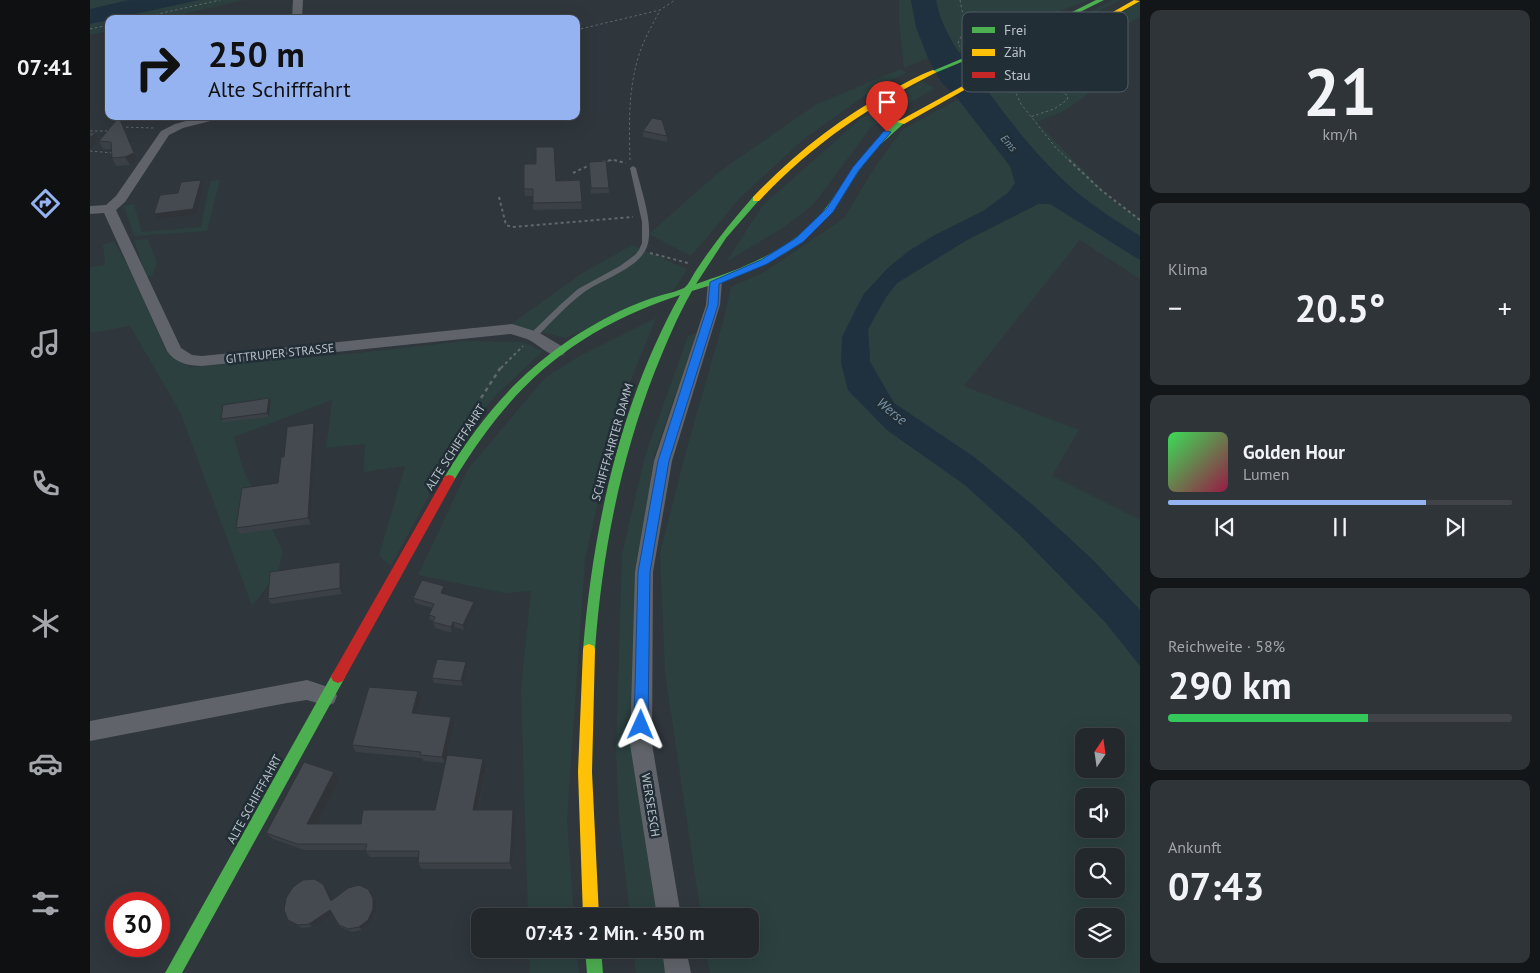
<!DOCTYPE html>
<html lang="de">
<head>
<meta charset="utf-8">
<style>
	body { margin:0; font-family:"PT Sans",sans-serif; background:#2f3439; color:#f1f3f6; height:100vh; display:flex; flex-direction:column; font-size:19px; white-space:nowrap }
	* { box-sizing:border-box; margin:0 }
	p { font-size:16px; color:#a3a6aa }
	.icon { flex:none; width:28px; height:28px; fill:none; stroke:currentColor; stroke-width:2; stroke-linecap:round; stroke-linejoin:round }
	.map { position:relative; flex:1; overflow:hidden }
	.drawer { display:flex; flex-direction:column; gap:10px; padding:10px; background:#131619; width:400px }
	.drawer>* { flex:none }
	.hud { position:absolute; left:15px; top:15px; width:475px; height:105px; border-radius:10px; box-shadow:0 5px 20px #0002,0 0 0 1px #404449; background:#95b2f1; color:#111; overflow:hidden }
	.needle { width:32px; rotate:13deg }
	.controls { position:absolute; left:985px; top:728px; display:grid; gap:10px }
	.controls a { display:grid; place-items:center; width:50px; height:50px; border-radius:10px; background:#23282d; box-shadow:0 5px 20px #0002,0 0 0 1px #404449; font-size:25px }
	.speed { position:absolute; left:15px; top:892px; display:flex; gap:10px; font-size:25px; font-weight:700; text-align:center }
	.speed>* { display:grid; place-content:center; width:65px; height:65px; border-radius:50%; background:#23282d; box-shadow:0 5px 20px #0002,0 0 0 1px #404449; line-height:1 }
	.speed .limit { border:8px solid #d22; background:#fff; color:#111 }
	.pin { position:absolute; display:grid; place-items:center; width:42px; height:42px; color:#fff; margin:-51px -21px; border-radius:50% 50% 50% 0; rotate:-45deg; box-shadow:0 0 5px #0007 }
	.pin .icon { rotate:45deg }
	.me { position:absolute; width:55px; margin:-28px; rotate:1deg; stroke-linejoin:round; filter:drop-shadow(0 0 4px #0008) }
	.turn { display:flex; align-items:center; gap:18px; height:105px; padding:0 20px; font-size:22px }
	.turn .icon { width:65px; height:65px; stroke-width:2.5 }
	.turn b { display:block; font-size:35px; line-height:42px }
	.big { font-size:38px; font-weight:800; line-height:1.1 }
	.drawer .card { flex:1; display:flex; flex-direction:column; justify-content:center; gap:8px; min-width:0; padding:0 18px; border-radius:10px; background:#2f3439 }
	.drawer .dial { align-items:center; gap:0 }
	.dial b { font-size:65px; line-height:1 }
	.song { display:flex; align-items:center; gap:15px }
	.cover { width:60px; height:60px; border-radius:8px; background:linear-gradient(135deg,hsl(130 70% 55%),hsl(340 70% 35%)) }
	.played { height:5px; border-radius:2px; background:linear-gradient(90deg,#95b2f1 75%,#404449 75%) }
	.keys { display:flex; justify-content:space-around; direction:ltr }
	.heat { display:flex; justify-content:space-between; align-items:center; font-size:28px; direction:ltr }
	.charge { height:8px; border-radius:4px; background:linear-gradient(90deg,#34c759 58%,#404449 0) }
	.trip { position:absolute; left:381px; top:908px; width:288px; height:50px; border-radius:10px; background:#23282d; box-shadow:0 5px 20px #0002,0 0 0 1px #404449; font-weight:800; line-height:50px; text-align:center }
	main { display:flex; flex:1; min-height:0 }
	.tabs { display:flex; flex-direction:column; width:90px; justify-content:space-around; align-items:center; background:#0e1012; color:#a3a6aa }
	.tabs .icon { width:35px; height:35px }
	.tabs .current { color:#95b2f1 }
	.tabs b { font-size:22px; color:#f1f3f6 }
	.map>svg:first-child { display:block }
</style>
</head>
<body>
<main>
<nav class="tabs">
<b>07:41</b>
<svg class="icon current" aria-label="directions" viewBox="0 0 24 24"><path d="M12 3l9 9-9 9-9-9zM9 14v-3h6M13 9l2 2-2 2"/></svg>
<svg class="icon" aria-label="music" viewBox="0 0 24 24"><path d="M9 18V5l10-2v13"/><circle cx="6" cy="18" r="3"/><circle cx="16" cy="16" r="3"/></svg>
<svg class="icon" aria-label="phone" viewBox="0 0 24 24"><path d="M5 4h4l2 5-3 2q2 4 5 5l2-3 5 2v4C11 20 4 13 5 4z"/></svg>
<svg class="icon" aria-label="climate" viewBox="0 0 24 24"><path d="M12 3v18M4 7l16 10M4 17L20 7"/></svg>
<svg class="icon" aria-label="car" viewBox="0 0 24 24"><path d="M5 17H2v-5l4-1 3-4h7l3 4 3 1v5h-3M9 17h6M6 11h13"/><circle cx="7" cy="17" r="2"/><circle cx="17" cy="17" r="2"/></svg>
<svg class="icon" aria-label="filters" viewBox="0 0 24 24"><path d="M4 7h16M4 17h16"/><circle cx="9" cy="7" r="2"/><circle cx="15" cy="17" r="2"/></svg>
</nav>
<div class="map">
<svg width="1050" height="973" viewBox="0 0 1050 973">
	<rect width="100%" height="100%" fill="#2f363c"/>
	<!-- green -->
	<g fill="#2c4040" fill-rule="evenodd">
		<path d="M0,0H154L72,19H19V31L0,35Z"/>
		<path d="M809,0H821L826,27L838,58L814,68L809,20Z"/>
		<path d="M846,0H998L868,53L849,16Z"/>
		<path d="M1023,0H1031L910,60L903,55L977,24Z"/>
		<path d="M1050,1V17L952,71L1005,89L976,110L947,122L1022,200L1050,219V236C1028,222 1004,207 984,190C950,160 919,122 893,85C908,85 924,71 936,63Z"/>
		<path d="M810,69L817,73L790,85L715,138L651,197L601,256L559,234L629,172L725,105Z"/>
		<path d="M832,81L845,88L782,126L723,205L694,227L636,262L673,205L769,120Z"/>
		<path d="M868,99L920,166L925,183L918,193L893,211L843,236L819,251L799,267L774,294L757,382L758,390L797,430L875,485L931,536L1016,623L1050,666V973H620L616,949H660V916H611L575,673L570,553L596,451L634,318L641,287L676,271L754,218L785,167L812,130ZM994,736H1026V769H994ZM994,796H1026V829H994ZM994,856H1026V889H994ZM994,916H1026V949H994Z"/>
		<path d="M130,180L117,231L44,236L34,206L44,204L52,232L111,227L120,181Z"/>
		<path d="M960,203L1050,260V279L990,240L874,386L989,430L962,476L1050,520V610L979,537L884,457L804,403L780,362L778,329L796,297L807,283L877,240L948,204Z"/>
		<path d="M58,239L67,264L62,276H56L44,240Z"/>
		<path d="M24,241L42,274L76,351L100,367L259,354L375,341L432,342L453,351L406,395L368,442L301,566L289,556L315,466L274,472L275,444L236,448L242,400L144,437L153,469L193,551L188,572L162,606L91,414L40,326L0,333V267L15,265L13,245Z"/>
		<path d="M542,245L597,269L584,290L476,338L420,325L491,274Z"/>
		<path d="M566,318L529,409L495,559L477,820L484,916H438L431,689L441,591L415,593L328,575L378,469L455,378L488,357Z"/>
		<path d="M607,333L564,456L547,572L552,812L568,916H540L529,817L526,751L532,554L555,456L598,336Z"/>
		<path d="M439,949H487L489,973H440Z"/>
		<path d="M543,949H573L576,973H546Z"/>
	</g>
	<!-- water -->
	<g fill="#1f313f">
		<path d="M39,0H109L0,24V9Z"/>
		<path d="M821,0H846C852,34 874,59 894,86C920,122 950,160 984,190C1004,207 1028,222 1050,236V260L960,204H948L877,240L807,283L796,297L778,329L780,362L804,403L884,457L944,506L1002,559L1050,610V666L1016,623L931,536L875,485L797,430L758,390L751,363L752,337L768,305L774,294L799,267L819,251L843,236L893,211L918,193L925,183L920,166L868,99L851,82L838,58L826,27Z"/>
	</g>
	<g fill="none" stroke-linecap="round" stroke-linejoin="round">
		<!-- path-far2 -->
		<g stroke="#61686b" stroke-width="1" stroke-dasharray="2.5 2.5" stroke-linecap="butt">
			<path d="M870,0L873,15L878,22L868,43L870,47"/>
			<path d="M46,19L130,0"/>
			<path d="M878,22L882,26L879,35L884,41"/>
			<path d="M0,29L19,25"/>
			<path d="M486,30L570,10L585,0"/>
			<path d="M930,72L968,89L978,96L977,100L964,109L940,117"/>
			<path d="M911,81L925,91L931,104L966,148L981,162"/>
			<path d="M31,127L65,128"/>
			<path d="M0,131H18"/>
			<path d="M0,151L23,153"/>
			<path d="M540,160C539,125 538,86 550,52C555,37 563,24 570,10"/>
			<path d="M515,162L523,160L530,162"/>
		</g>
		<!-- path-far1 -->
		<g stroke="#61686b" stroke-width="2" stroke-dasharray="3 3" stroke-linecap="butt">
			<path d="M524,160L536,163"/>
			<path d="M979,160L1011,190L1050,220"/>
			<path d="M512,162L521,160"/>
			<path d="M483,173L502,164"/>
			<path d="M409,197L416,225L422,227L543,217"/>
			<path d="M560,253L598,263"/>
			<path d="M411,368L433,346"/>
		</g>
		<!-- path -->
		<path stroke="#61686b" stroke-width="2.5" stroke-dasharray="4 4" stroke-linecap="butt" d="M391,398L411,367"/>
		<!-- lane -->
		<path fill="#60646a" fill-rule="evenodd" d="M543,166L546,168C551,190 563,221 558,243C553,268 511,279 493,293C476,306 461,322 446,338H440L439,336L440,334L470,305L488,289L530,266L545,255L549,250L552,243V222L540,168Z"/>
		<!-- street -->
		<g fill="#60646a" fill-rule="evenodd">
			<path d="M203,0H213L212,19H202Z"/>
			<path d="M114,116H134L132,118L93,128L79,135L35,202L26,210L91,348L102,355L112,356L422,324L448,332L473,347L476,351L473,355C460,359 449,344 437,339C432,337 426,336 421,334L112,366C99,366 85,363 77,351L14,213L0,214V206L16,205L26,196L71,131L85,124Z"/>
			<path d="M625,278L630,279L632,282L630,305L582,461L563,572L562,744L591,916H567L540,744L545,572L564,461L616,305L618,282L620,279Z"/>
			<path d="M217,680L244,689L247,696L244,703L237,706L217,700L197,703L0,741V721Z"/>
			<path d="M572,949H596L601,973H575Z"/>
		</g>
		<!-- fast -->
		<g fill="#4caf50" fill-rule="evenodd">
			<path d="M1006,0H1014L976,19L845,73L840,72L972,17Z"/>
			<path d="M808,120L815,122C802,135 788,145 777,160C758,184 745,212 722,233C689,264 643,278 602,291C587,317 576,344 565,371C530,461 512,554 505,650L504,654L499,656L494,654L493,650C503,527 530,403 590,295C482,331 421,385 363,482H355L353,479L355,476C401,401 450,350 530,311C543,305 558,299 572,295C579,293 588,291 594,288C599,285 603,274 607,269C624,243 642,221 663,197L670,199L636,238L606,284C652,269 699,251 731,214C759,180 771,149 808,120Z"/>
			<path d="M248,671L253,673L255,677L253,681L92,973H75L243,673Z"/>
			<path d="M495,949H511L513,973H497Z"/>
		</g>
		<!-- slow -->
		<g fill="#ffc107" fill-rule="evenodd">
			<path d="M1044,0L1050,1L1018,19L917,66L814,124L807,122L913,64L1014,17Z"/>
			<path d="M843,70L846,72L845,73C779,106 720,146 669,201H663V197C704,154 750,118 802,90C815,83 829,75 843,70Z"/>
			<path d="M499,644L504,646L505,650L502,772L509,916H493L488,772L493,650L494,646Z"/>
		</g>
		<!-- jam -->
		<path fill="#c62828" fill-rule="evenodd" d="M359,475L363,476L365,479L253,681L248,683L243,681L241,677L243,673L355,476Z"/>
	</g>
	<!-- wall -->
	<g fill="#3a4045">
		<path d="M33,125L48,161L40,165L26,166L22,158V149H13L9,141Z"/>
		<path d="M553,131L577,136V142L553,137Z"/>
		<path d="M499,167L519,188V193L501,194Z"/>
		<path d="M490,180L492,209L443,210V196H435L434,189L466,181Z"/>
		<path d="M181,401L179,417L133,422L131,419Z"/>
		<path d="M226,429L221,524L150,534L146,528L188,483Z"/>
		<path d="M250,562L253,568L252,594L181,604L178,599Z"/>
		<path d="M356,592L355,594L385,608L374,630L365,627L362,633L345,628L343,622V621L340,620L339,615L342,608L325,603L323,598Z"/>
		<path d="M377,667L373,686L344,683L342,678Z"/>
		<path d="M331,698L327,714L364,724L355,763L333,761L332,758L266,752L262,745Z"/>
		<path d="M396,767L388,810H423L426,817L422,869H332L328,863V857H280L275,851V850H214L183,839L176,833L244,772L250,779L227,824H271L345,810Z"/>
		<path d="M233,884L237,887L243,900L281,892L286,901V912L281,922L272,930L262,932L252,928L249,925L242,914L223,927L212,928L198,920Z"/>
	</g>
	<!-- shaded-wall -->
	<g fill="#303438">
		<path d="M29,117L48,161L40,165L35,157Z"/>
		<path d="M5,133L9,139L0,149V138Z"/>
		<path d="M111,180L113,185L106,214L67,219L64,214Z"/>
		<path d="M179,398L181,401L179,417L177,413Z"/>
		<path d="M224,423L226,429L221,524L218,518Z"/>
		<path d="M250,562L253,568L252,594L250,588Z"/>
		<path d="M354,586L356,592L353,598L351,593Z"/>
		<path d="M384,602L385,608L374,630L373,625Z"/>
		<path d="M363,622L365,627L362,633L361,627Z"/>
		<path d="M376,662L377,667L373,686L371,681Z"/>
		<path d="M328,691L331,698L325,720L322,713Z"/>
		<path d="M361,717L364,724L355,763L352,757Z"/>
		<path d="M393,759L396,767L386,817L383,810Z"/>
		<path d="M244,772L250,779L224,830L217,824Z"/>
		<path d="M423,810L426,817L422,869L420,863Z"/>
		<path d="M233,884L237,887L245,904L241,901Z"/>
		<path d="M278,889L281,892L286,901V912L281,922L272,930L269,927Z"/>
		<path d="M240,910L244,913L223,927L219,924Z"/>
	</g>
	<!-- building -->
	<g fill="#444a50" stroke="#303438">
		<path d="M29,117L44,153L35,157L22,158L21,142L9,141Z"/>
		<path d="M562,118L572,120L577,136L553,131Z"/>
		<path d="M0,132L5,133L0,138Z"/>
		<path d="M446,147H464L466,181L490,180L492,202L443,203V189H434V164H446Z"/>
		<path d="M516,161L519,188H501L499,162Z"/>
		<path d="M111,180L103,209L64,214L70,195L88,193L91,182Z"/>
		<path d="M179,398L177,413L131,419L133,405Z"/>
		<path d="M224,423L218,518L146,528L152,488L188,483L191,457H194L197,427Z"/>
		<path d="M250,562V588L178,599L180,572Z"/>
		<path d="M332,580L354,586L351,593L384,602L373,625L363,622L361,627L343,622L345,617L339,615L344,604L323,598Z"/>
		<path d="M347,659L376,662L371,681L342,678Z"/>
		<path d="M279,687L328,691L322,713L361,717L352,757L330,755L331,752L262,745Z"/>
		<path d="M357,755L393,759L383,810H423L420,863H328L329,851H275L277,844H207L176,833L214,762L244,772L217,824H271L273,810H345Z"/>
		<path d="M224,879L233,884L241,901L258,888L269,885L278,889L283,898V909L278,920L269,927L258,929L249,925L240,910L219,924L208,925L198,920L194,910L196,898L203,887L213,880Z"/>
	</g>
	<!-- route -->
	<path fill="#1a73e8" stroke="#114b97" d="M794,131L801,132L769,170L743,212L713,242L677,264L629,284L628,305L579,461L560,572L558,725L556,730L551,732L546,730L544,725L548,572L568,461L618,305L620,282L671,260L706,238L737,208L763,167Z"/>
	<g text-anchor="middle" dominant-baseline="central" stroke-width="5" stroke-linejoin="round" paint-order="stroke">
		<!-- far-water labels -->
		<g font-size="11" font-style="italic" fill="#7892a6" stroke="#222e36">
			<text transform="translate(919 143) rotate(49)">Ems</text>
		</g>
		<!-- street labels -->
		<g font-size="12" fill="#bbc3cb" stroke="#222e36">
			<text transform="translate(190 353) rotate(-6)">GITTRUPER STRASSE</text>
			<text transform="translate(522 442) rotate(-74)">SCHIFFFAHRTER DAMM</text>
			<text transform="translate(365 447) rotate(-57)">ALTE SCHIFFFAHRT</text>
			<text transform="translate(164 799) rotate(-61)">ALTE SCHIFFFAHRT</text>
			<text transform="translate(561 805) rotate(81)">WERSEESCH</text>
		</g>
		<!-- water labels -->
		<g font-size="14" font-style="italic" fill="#7892a6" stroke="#222e36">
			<text transform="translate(802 411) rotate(39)">Werse</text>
		</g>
	</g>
	<!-- legend -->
	<rect x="872" y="12" width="166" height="80" rx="8" fill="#222e36" stroke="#505b63" stroke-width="1"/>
	<rect x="882" y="27" width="23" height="6" fill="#4caf50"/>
	<rect x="882" y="49" width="23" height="7" fill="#ffc107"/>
	<rect x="882" y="72" width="23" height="6" fill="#c62828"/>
	<g font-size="14" fill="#bbc3cb">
		<text x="914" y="35">Frei</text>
		<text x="914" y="57">Zäh</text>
		<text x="914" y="80">Stau</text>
	</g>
</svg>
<div class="controls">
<a><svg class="needle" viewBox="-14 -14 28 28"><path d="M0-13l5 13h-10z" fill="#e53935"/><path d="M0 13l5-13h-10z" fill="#a3a6aa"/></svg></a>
<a><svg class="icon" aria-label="sound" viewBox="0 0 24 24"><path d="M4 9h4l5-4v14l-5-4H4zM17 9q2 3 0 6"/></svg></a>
<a><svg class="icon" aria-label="search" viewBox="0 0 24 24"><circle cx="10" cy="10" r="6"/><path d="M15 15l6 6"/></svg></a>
<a><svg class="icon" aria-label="layers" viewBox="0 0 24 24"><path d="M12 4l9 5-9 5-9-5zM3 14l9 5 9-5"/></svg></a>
</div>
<div class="speed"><div class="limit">30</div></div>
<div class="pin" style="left:797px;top:132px;background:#d93025"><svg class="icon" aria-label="arrive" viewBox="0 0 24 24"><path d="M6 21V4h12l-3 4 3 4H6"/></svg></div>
<svg class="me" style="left:551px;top:725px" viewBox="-20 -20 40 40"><path d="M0-17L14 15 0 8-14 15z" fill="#1a73e8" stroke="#fff" stroke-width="4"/></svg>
<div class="trip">07:43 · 2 Min. · 450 m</div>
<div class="hud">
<div class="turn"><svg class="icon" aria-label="right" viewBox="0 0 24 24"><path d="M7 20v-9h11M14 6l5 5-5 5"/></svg><div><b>250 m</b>Alte Schifffahrt</div></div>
</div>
</div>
<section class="drawer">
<div class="card dial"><b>21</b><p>km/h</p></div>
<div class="card"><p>Klima</p>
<div class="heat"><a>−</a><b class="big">20.5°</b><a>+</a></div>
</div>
<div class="card">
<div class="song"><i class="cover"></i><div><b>Golden Hour</b><p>Lumen</p></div></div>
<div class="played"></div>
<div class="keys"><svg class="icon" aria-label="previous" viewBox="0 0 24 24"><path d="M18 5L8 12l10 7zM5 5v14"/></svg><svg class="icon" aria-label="pause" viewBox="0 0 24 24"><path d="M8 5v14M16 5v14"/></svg><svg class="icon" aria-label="next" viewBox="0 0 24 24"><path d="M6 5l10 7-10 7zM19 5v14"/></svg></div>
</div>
<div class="card"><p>Reichweite · 58%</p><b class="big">290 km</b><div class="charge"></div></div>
<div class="card"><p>Ankunft</p><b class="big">07:43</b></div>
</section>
</main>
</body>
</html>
